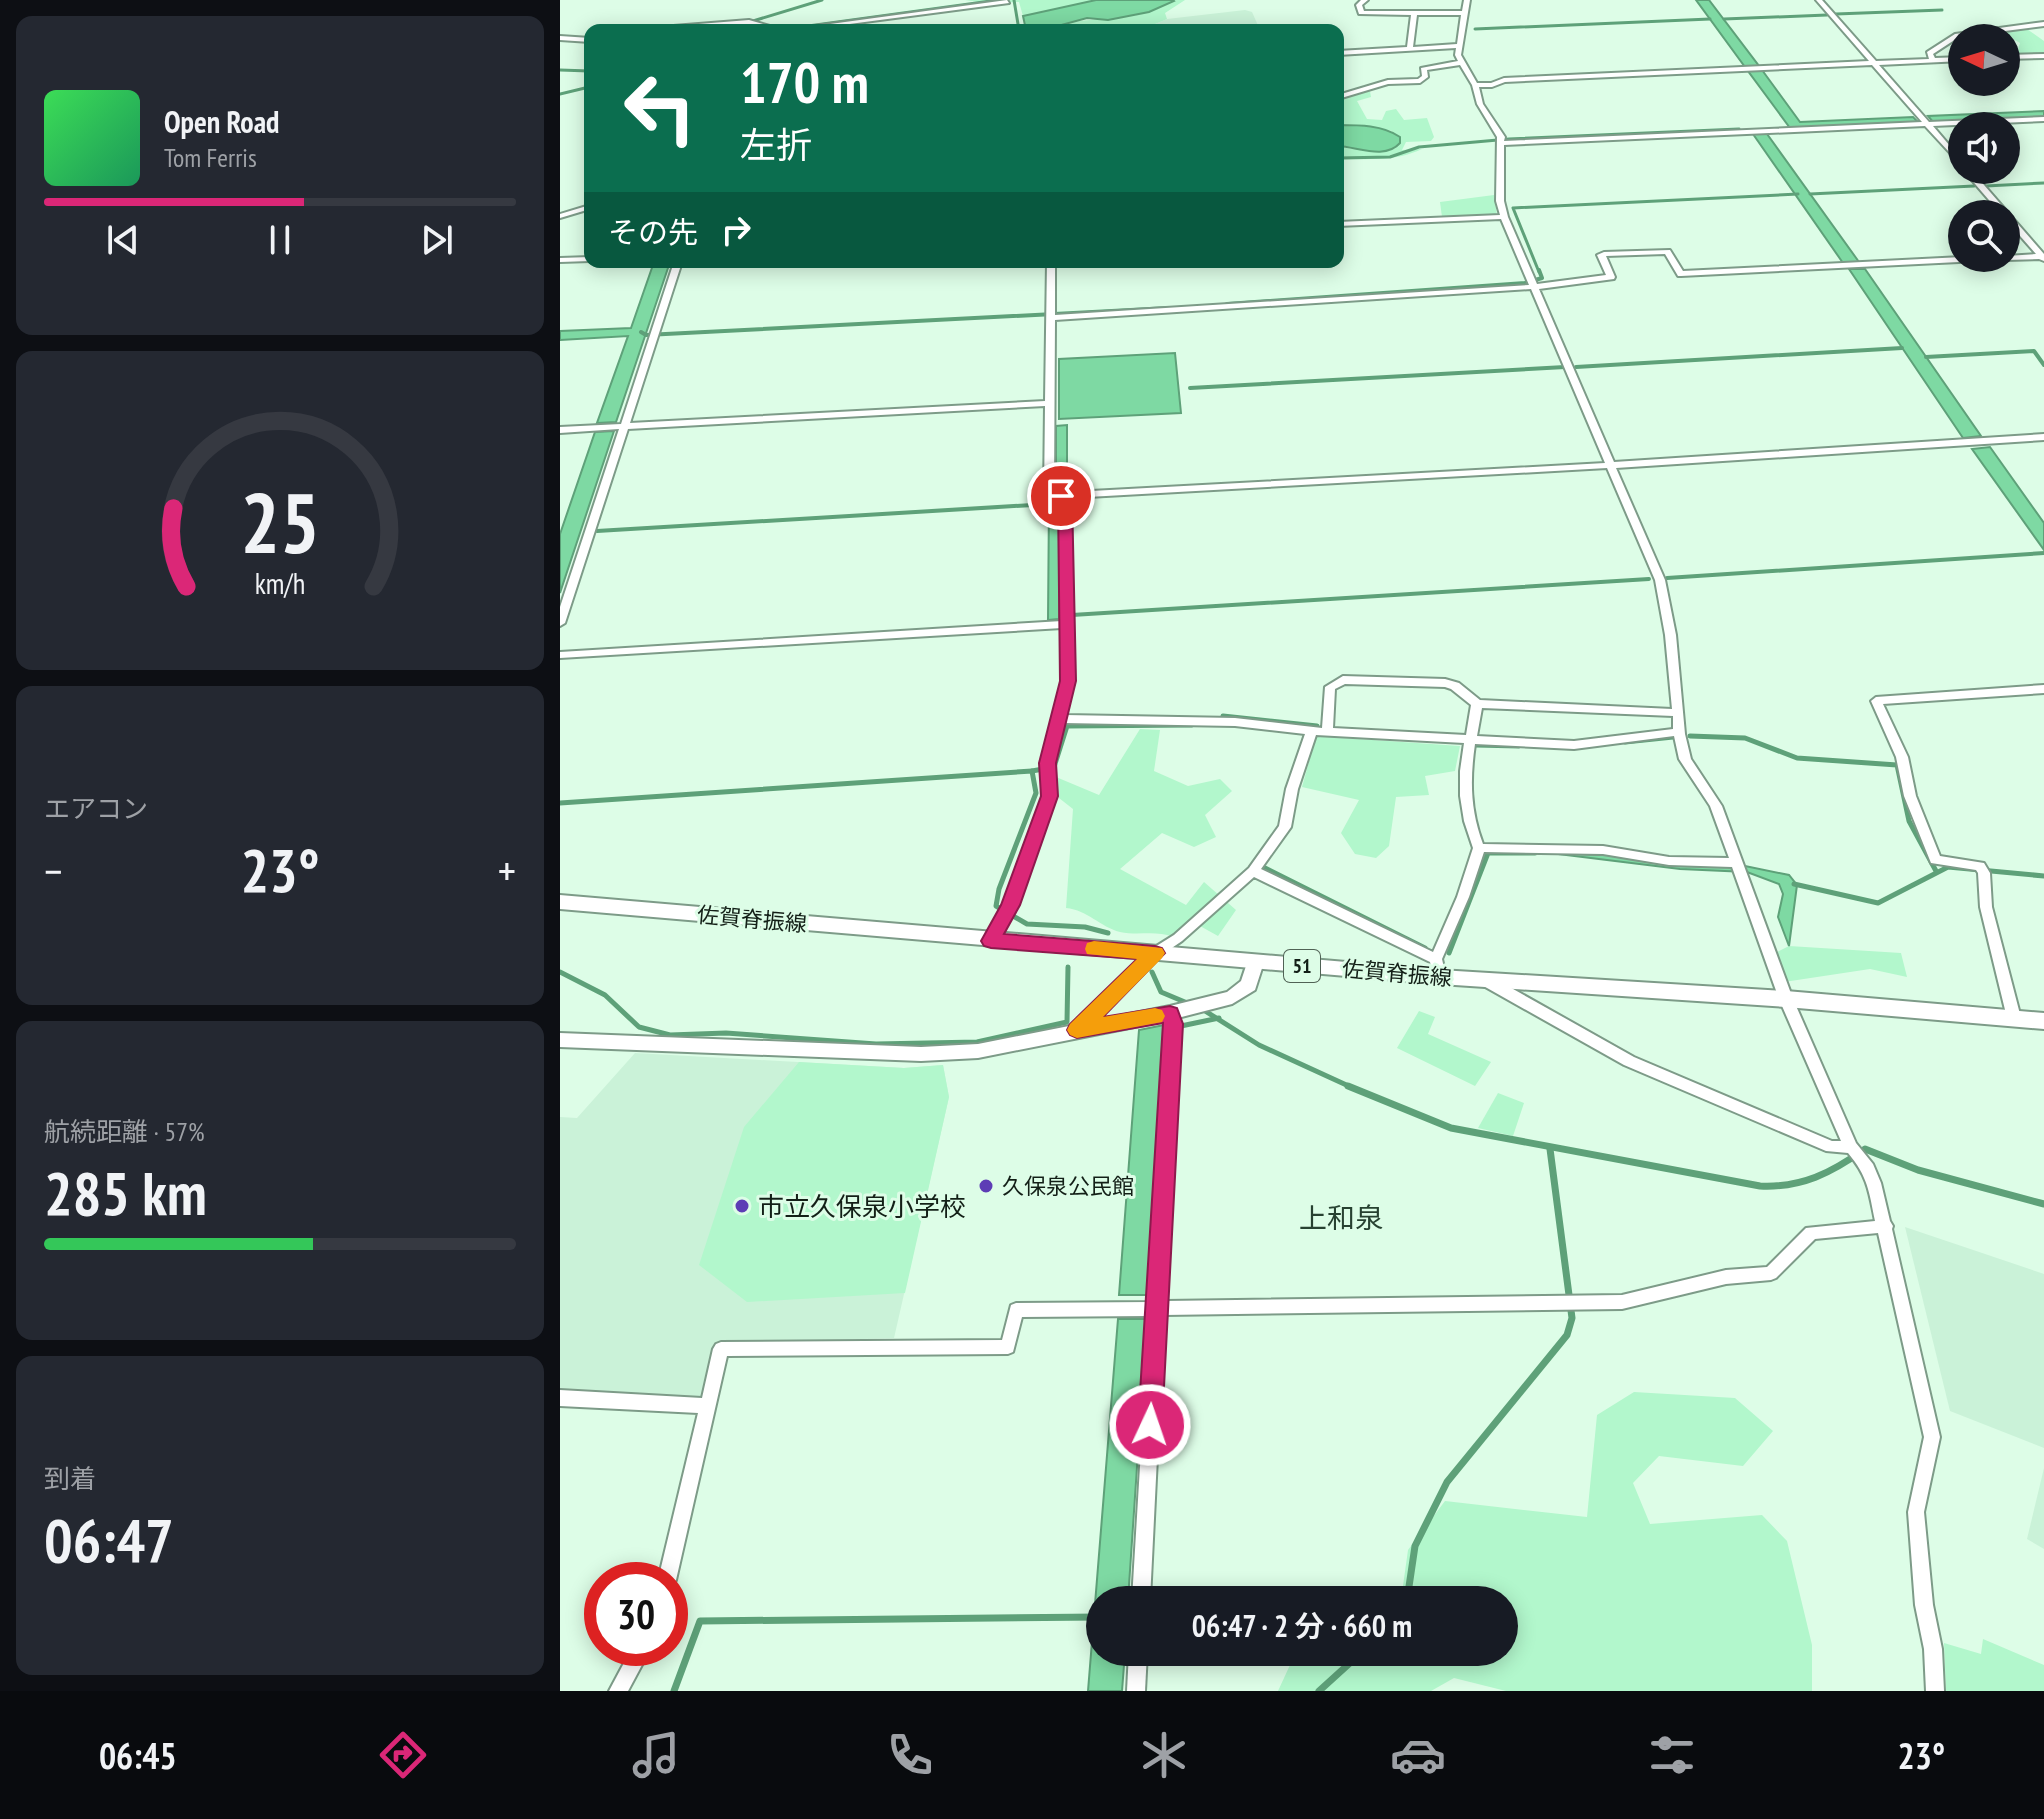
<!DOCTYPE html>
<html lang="ja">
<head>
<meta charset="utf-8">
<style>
	body { margin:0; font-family:"PT Sans Narrow","Noto Sans JP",sans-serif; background:#242831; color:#f1f3f6; height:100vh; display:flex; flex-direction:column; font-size:30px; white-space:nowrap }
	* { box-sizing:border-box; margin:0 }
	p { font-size:26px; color:#9ea1a6 }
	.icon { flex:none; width:44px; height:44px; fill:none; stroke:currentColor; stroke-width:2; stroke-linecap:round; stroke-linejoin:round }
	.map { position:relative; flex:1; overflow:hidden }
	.drawer { display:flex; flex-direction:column; gap:16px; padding:16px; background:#0d0f14; width:560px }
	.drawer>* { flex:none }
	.top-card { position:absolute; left:24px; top:24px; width:760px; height:244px; border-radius:16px; box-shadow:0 4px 20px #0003; background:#0b6e4f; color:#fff; overflow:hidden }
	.needle { width:52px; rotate:274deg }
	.controls { position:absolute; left:1388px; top:24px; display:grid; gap:16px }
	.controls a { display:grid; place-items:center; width:72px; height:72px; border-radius:50%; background:#171b24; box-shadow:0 4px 20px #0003; font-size:40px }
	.speed { position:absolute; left:24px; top:1562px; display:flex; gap:16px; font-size:40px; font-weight:700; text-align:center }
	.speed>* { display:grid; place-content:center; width:104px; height:104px; border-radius:50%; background:#171b24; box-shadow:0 4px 20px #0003; line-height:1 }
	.speed .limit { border:12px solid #d22; background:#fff; color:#111 }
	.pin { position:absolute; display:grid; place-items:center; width:68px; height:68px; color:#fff; margin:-34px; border:4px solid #fff; border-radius:50%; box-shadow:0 2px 8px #0007 }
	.me { position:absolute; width:88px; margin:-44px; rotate:3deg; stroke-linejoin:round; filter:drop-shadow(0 0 6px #0008) }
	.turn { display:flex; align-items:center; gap:28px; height:168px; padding:0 24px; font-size:36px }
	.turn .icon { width:104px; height:104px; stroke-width:2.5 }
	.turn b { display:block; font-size:56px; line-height:68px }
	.then { display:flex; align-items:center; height:76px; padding:0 24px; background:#0003; gap:16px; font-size:30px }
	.big { font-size:60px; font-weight:600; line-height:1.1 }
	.drawer .widget { flex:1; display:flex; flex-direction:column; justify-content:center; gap:12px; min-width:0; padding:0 28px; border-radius:16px; background:#242831 }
	.drawer .dial { align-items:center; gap:0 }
	.dial svg { height:208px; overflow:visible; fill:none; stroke:#363941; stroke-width:7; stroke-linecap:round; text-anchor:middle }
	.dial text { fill:#f1f3f6; stroke:none }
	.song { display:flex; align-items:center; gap:24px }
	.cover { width:96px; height:96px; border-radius:12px; background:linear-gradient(135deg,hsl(130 70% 55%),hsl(150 70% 35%)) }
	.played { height:8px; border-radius:4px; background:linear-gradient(90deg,#db2777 55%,#363941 55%) }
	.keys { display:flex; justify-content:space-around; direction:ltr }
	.heat { display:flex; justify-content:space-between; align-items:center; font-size:44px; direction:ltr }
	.charge { height:12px; border-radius:6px; background:linear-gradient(90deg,#34c759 57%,#363941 0) }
	.trip { position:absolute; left:526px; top:1586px; width:432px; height:80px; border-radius:40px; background:#171b24; box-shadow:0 4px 20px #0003; font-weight:600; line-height:80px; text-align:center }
	.menu { display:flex; height:128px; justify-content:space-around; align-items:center; background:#090b0e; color:#9ea1a6 }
	.menu .icon { width:56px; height:56px }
	.menu .current { color:#db2777 }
	.menu b { font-size:36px; color:#f1f3f6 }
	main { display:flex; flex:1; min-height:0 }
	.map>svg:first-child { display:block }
</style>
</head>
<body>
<main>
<section class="drawer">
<div class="widget">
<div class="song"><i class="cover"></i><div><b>Open Road</b><p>Tom Ferris</p></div></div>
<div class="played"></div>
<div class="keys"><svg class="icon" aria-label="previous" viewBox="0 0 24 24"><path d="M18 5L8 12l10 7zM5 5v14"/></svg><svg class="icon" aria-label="pause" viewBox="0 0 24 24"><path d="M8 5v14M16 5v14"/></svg><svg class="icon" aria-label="next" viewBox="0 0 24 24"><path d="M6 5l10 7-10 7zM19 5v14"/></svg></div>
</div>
<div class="widget dial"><svg viewBox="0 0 100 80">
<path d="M14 69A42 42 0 1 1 86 69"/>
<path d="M14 69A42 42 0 0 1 9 39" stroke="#db2777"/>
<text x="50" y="56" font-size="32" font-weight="700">25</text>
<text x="50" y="72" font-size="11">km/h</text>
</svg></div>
<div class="widget"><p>エアコン</p>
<div class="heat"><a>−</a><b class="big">23°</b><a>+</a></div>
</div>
<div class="widget"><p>航続距離 · 57%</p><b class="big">285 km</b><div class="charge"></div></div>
<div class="widget"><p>到着</p><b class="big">06:47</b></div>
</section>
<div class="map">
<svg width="1484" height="1691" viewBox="0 0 1484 1691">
	<rect width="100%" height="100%" fill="#ddfde7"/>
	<!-- built -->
	<g fill="#caf2d8">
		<path d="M685,10L692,12L700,30H560L588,27L607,19Z"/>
		<path d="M75,1053L344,1068L383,1065L389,1097L334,1338L158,1344L145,1400L0,1393V1117L17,1118Z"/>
		<path d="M1345,1227L1484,1274V1448L1390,1411Z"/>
		<path d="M1484,1468V1549L1467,1539Z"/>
	</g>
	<!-- green -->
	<g fill="#b2f7cc">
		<path d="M405,0H536L463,16L459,2L425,3Z"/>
		<path d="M613,0H625L605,13L607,19L588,27L560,30H484C523,12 578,27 613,0Z"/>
		<path d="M1467,29L1484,41V54L1446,56V52H1457L1460,43L1441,32Z"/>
		<path d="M810,91L811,97L797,101L807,119L822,120L826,111L836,109L844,120L867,118L874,137L871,141L846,142L842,150L862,149C835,162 808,158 778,160V146L811,152L836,148L832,131L803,125H778V99Z"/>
		<path d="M934,195L937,215L882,217L880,202Z"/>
		<path d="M580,729L600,730L594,771L628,786L660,779L672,791L645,815L656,837L634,847L602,833L560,869L626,905L644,882L676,910L658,936L640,926L613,937C596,930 578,936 560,932C540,927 528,910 506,908L513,809L499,798L496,777L539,795Z"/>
		<path d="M756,736L900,746L895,771L865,776L869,795L836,797L829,846L816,858L795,854L781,833L799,800L742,787Z"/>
		<path d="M1229,946L1341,953L1347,977L1310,969L1224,982L1213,954Z"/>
		<path d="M859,1011L875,1017L868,1034L931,1062L915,1086L837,1048Z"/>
		<path d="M239,1062L344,1068L383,1065L389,1097L345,1293L187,1302L139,1265L184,1127Z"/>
		<path d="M938,1093L964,1103L953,1136L918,1128Z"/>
		<path d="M1074,1392L1175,1398L1213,1431L1183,1466L1099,1456L1073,1483L1090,1524L1202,1515L1227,1541L1252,1645V1691H946L894,1678L871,1691H718L736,1652H944V1600H841L848,1550L885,1501L1027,1517L1037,1415Z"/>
		<path d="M1423,1639L1484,1665V1691H1386L1384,1643L1421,1654Z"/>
	</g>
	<!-- water -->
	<g fill="#7ed9a3" stroke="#5ea179" stroke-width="2">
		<path d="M536,0H613L614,1L589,12L548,20L527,18L483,30H466L463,16Z"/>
		<path d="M1136,0H1149L1199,66L1185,67Z"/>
		<path d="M1202,70L1240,122L1353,117L1359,123L1230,128L1188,71Z"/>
		<path d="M1484,111V117L1373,122L1368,116Z"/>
		<path d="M778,125C799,125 823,125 840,137V143C825,160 798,147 778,146Z"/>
		<path d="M1193,134H1207L1299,262L1283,263Z"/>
		<path d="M94,262H110L56,422L37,423L68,336L0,340V331L71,328Z"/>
		<path d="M1289,269H1305L1421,436L1403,438Z"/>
		<path d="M615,353L621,413L499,419V359Z"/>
		<path d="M507,425V491L496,492V426Z"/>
		<path d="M54,431L0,593V534L35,432Z"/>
		<path d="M1430,447L1484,523V550L1412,449Z"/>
		<path d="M489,501H500L499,616V619L488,620Z"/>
		<path d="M990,853L1048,855L1116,864L1185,866L1229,875L1237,885L1229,946L1218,917L1223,894L1219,884L1187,872L1120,869Z"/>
		<path d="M604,1025L587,1295H559L579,1030Z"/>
		<path d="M558,1319H587L568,1600H540V1652H565L562,1691H528Z"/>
	</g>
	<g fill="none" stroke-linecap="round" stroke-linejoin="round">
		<!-- stream-far3 -->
		<g stroke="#5ea179" stroke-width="3">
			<path d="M454,0L459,30"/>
			<path d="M1276,14L1382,10"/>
			<path d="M1164,19L1267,15"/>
			<path d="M193,21L262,0"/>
			<path d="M915,29L1150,19"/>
			<path d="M117,30L186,25L203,30"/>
			<path d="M219,30L438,0"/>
			<path d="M0,70L29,71L30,75"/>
			<path d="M0,94L25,88L30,75"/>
			<path d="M778,158L830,157L859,147L949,139L1179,129"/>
			<path d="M1426,186L1484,183"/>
			<path d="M1250,194L1414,186"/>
			<path d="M979,272L953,208L1238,194"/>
		</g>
		<!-- stream-far2 -->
		<g stroke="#5ea179" stroke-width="4">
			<path d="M667,304L965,283L982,278L979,270"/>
			<path d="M81,332L86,335L609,308"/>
			<path d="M1366,357L1474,351L1484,365"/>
			<path d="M1016,367L1342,348"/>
			<path d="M630,388L1005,367"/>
			<path d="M37,531L489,504"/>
			<path d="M1107,578L1484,553"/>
			<path d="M512,615L1089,579"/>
		</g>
		<!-- stream-far1 -->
		<g stroke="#5ea179" stroke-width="5">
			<path d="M663,716L757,726"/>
			<path d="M1130,736L1185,738L1237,758L1337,765L1349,821L1376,871"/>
			<path d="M1065,742L1113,737"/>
			<path d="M916,745L959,746"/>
			<path d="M472,771L494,767L507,726L632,725"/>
			<path d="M0,803L472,771L476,793L439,889L436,906L467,924L525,927L548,933"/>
			<path d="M705,868L865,948"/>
			<path d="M1234,884L1318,903L1388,867L1484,876"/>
			<path d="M889,953L928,853H975"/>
			<path d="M0,972L45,995L79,1027L110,1035L166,1033L316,1044L417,1042L507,1022L508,967"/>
			<path d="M592,972L601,992L632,1005"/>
			<path d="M642,1009L699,1045L793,1088"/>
			<path d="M621,1026L659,1018"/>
		</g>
		<!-- stream -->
		<g stroke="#5ea179" stroke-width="7">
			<path d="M788,1086L891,1128L1200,1186C1242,1188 1271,1173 1305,1149L1358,1170L1484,1204"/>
			<path d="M847,1600L855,1546L887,1482L1007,1335L1012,1318L990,1149"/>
			<path d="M114,1691L140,1621L540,1617"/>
			<path d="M759,1691L802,1652"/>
		</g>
		<defs>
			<g id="street">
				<path d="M447,0L449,3L244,30H226Z"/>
				<path d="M801,0H808L802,5L804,11H902L904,0H910L901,55L917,83H931L944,78L1309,61L1256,0H1262L1316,61L1369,59L1367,52L1395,34L1484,22V26L1399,37L1373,54L1375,58L1402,57V61L1319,65L1369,122L1484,117V121L1373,126L1402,160V166L1365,126L944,145V201L948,217L977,284L1046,275L1037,255L1044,252L1110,250L1123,271L1402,257L1446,258V256L1476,254L1446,220V214H1441L1403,170H1411L1484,254V261L1479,259L1446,260L1442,259L1439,260L1121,276H1118L1105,254L1046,256L1055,277L1054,279L979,289L1054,462L1484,434V440L1056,468L1105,580L1116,635L1125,734L1131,759L1162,806L1233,999L1296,1143L1313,1164L1321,1183L1330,1221L1333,1226L1332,1229L1380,1437L1364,1512L1373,1605L1382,1649L1384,1691H1366L1364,1649L1355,1605L1348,1512L1364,1437L1318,1233L1255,1239L1216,1278L1211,1280L1166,1284L1062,1309L604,1315L590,1600H572L589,1316L462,1317L453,1352L448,1354L167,1356L116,1580L113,1586L110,1587V1580H98L138,1413L0,1406V1390L142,1398L153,1349L156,1344L161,1342L442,1340L451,1305L456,1303L590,1302L606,1024L603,1013L605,1009L610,1008L615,1009L620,1024L605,1301L1062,1295L1166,1270L1207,1267L1246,1228L1315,1221C1309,1191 1308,1177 1288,1153L1266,1151L1064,1065L920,984L919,980L920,976H930L1074,1057L1272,1141H1281L1219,999L1172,867L1109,865L1043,854L924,852L909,897L882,959L886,977L885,981H875L870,962L694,877L622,941L600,956L522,1034L517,1035L512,1034L510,1030L512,1026L590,950L614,935L689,868L719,826L726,789L745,734L675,726L503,723L493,763L496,796L456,905L435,944H427L425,941L444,905L484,796L481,763L503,681L502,628L0,658V652L502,621L500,498L489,499L484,496L485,406L68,429L5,623L0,626V607L59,429L0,433V427L61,424L114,262H122L70,423L485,401L487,262H495V315L969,285L941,219L778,226V222L940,215L936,201L937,137L917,104L912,85L900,65L867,70L868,77L860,83L828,84L778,99V95L828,80L858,79L862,76L861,68L898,61L895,55L896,48L778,55V51L847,47L851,15L799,14L796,5ZM857,15H901L897,44L853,47ZM1312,65L1362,122L944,141L945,137L923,104L919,87H932L945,82ZM971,289L1045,463L494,493L495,320ZM1047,468L1095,580L1105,635L1112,709L920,700L899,683L885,679L783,676L765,687L762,728L675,718L505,715L513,681L510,498ZM785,684L885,687L891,689L911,705L906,735L773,728L775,689ZM922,708L1113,716V729L1014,741L917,736ZM756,735L904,743L900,771V796L904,821L913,848L897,897L873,952L701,869L731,827L738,789ZM1114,736L1119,759L1150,806L1169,858L1109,857L1043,846L923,844C910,810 910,779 915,744L1014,749Z"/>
				<path d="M189,20L224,30C211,30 199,24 187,24C153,23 119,30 85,30L88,28Z"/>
				<path d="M0,36L30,38V42L0,40Z"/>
				<path d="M1484,54V58L1446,59V55Z"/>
				<path d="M30,205V209L0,218V214Z"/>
				<path d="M30,257V261L0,262V258Z"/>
				<path d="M1484,685V693L1323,704L1348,757L1356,796L1380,856L1424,863L1430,873L1432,907L1461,1018L1459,1022L1454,1023L1449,1022L1447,1018L1420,907L1418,873L1416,870L1371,863L1344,796L1336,757L1311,701L1316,697Z"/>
				<path d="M72,1648H91L68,1691H49Z"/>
				<path d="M569,1652H587L585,1691H567Z"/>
			</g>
			<path id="secondary" d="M695,955L701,957L704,962L695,990L672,1004L610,1020L418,1058L361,1061L0,1047V1033L361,1047L418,1044L610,1006L667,992L681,981L689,957Z"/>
			<path id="primary" d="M0,895L880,970L1226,991L1484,1013V1029L1226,1007L880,984L0,909Z"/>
		</defs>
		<!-- street casing -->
		<use href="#street" stroke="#7d9b88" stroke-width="4"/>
		<!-- secondary casing -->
		<use href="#secondary" stroke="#7d9b88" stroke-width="4"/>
		<!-- primary casing -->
		<use href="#primary" stroke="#7d9b88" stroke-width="4"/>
		<!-- street -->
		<use href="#street" fill="#fff" fill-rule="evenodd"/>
		<!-- secondary -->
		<use href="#secondary" fill="#fff" fill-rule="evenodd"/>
		<!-- primary -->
		<use href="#primary" fill="#fff" fill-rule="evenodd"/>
	</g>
	<!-- route -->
	<path fill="#db2777" stroke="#8e194d" stroke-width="2" d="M501,492L512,496L516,681L496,763L498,796L460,905L444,934L595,946L602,948L605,953L543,1017L610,1006L617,1008L623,1024L602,1425L599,1433L590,1437L582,1433L578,1425L603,1023L517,1038L510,1035L507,1030L510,1024L577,959L431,948L424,946L421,941L441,905L481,796L479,763L500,681L498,500L494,496Z"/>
	<!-- slow -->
	<path fill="#f59e0b" d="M534,941L602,948L605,953L602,958L543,1017L595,1008L602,1010L605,1016L602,1022L517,1038L510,1035L507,1030L510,1024L577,959L527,954L525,949L527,943Z"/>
	<!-- markers -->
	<g fill="#5d3db5" stroke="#ddfde7" stroke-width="3">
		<circle cx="426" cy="1186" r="8"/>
		<circle cx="182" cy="1206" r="8"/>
	</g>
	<g text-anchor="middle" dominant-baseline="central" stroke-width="6" stroke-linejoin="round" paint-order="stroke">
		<!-- shield labels -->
		<rect fill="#ddfde7" stroke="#506255" stroke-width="2" x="724" y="950" width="36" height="32" rx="6"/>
		<g font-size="20" font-weight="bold" fill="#131f17">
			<text x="742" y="966">51</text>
		</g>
		<!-- street labels -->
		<g font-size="22" fill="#131f17" stroke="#ddfde7">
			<text transform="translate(192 919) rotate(5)">佐賀脊振線</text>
			<text transform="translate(837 973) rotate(5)">佐賀脊振線</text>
		</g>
		<!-- poi labels -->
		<g font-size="22" fill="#131f17" stroke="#ddfde7" text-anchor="start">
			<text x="442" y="1186">久保泉公民館</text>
		</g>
		<!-- near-poi labels -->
		<g font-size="26" fill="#131f17" stroke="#ddfde7" text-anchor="start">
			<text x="198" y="1206">市立久保泉小学校</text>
		</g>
		<!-- near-neighbourhood labels -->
		<g font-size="28" fill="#274131" stroke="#ddfde7">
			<text x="781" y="1217">上和泉</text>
		</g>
	</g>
</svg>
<div class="controls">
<a><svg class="needle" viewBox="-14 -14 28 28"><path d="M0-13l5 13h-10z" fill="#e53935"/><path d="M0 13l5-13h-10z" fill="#9ea1a6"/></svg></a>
<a><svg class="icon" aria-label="sound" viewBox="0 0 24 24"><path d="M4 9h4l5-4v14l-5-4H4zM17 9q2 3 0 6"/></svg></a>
<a><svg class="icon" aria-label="search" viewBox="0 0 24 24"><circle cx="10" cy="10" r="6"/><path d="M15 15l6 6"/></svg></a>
</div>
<div class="speed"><div class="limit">30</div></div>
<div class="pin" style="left:501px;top:496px;background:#d93025"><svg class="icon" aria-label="arrive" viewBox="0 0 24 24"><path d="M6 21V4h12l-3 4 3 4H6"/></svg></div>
<svg class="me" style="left:590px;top:1425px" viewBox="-20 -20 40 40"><circle r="17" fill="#db2777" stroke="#fff" stroke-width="3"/><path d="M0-11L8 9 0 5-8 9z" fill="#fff"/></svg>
<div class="trip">06:47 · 2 分 · 660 m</div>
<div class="top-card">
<div class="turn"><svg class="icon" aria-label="left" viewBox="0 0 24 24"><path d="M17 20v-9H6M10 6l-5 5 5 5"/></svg><div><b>170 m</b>左折</div></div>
<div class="then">その先<svg class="icon" aria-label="right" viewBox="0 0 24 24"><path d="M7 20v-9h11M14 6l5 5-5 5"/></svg></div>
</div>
</div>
</main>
<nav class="menu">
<b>06:45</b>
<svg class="icon current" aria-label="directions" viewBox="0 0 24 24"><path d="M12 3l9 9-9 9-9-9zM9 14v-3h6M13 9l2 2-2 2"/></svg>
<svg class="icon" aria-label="music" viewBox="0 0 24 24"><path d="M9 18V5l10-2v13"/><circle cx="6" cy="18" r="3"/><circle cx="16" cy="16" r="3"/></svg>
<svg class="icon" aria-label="phone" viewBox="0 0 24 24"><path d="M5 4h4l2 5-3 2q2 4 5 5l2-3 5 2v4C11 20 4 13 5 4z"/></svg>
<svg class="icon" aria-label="climate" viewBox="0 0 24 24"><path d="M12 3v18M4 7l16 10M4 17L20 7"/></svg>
<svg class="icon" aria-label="car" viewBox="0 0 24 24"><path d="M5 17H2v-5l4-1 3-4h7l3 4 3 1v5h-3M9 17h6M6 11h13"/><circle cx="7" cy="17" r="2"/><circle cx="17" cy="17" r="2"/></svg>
<svg class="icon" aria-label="filters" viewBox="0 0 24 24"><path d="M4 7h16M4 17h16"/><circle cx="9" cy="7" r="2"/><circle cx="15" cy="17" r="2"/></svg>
<b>23°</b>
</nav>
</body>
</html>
